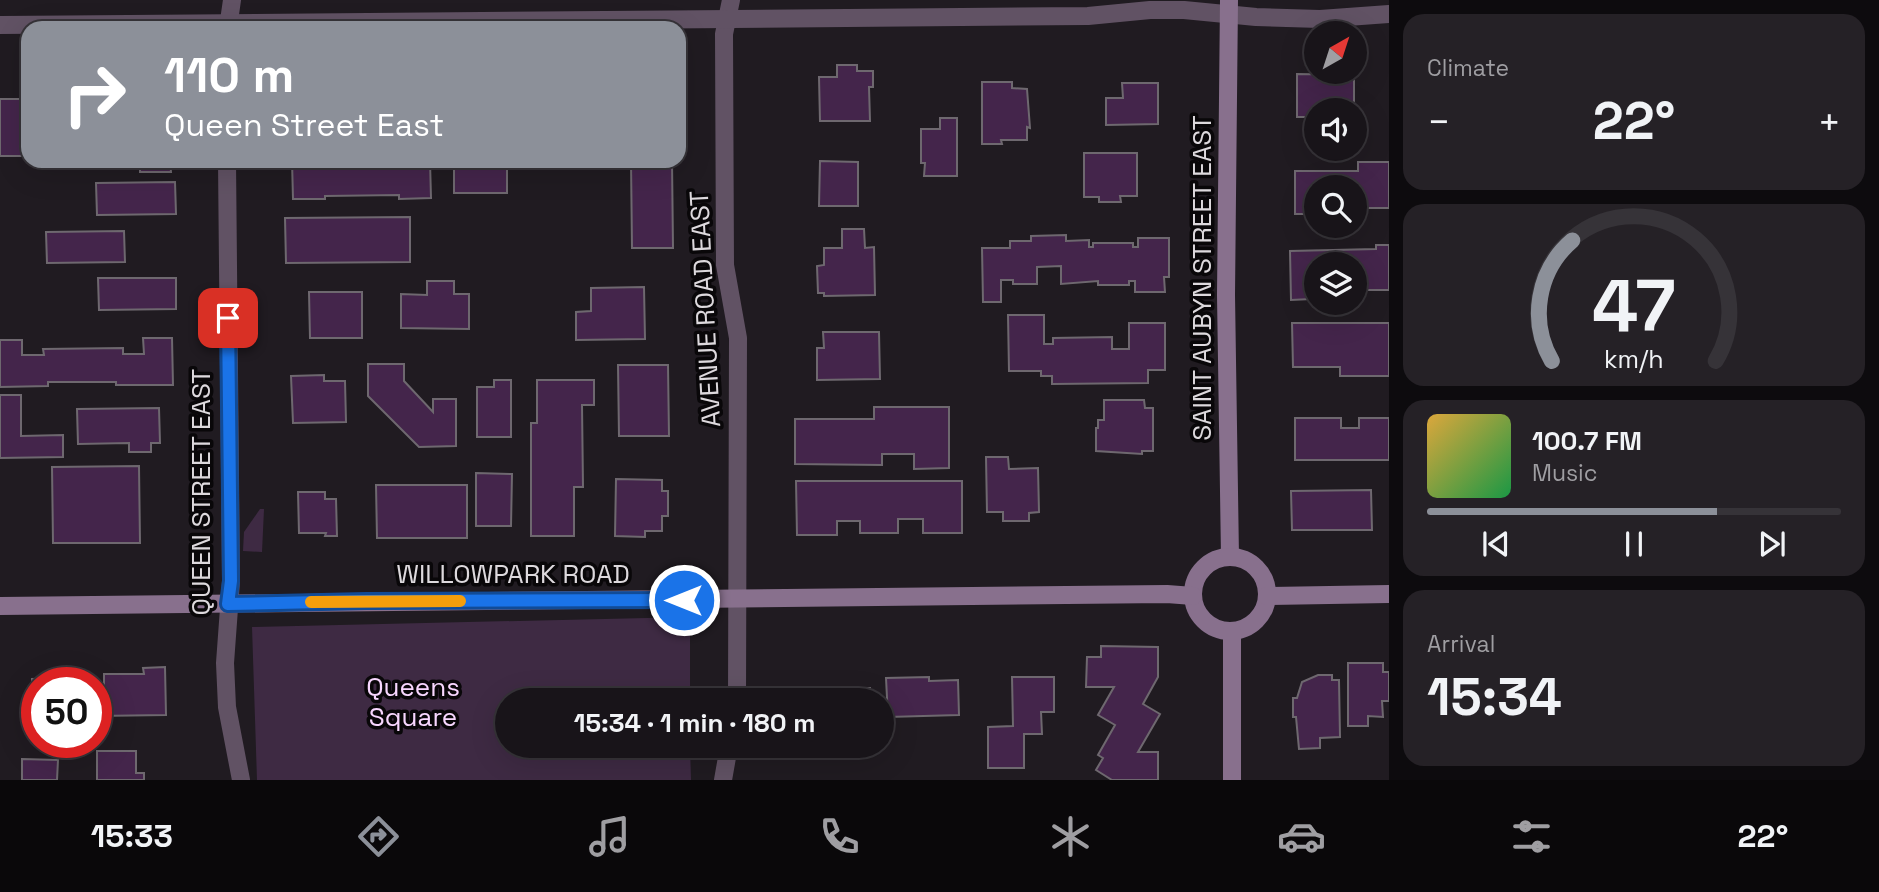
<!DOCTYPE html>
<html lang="en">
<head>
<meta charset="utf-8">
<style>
	body { margin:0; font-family:"Space Grotesk",sans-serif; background:#252126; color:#f1f3f6; height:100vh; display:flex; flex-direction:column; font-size:26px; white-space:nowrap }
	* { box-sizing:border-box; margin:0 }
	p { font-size:23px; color:#9f9ea2 }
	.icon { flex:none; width:38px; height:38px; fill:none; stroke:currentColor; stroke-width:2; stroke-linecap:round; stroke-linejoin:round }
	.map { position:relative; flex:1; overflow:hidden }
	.drawer { display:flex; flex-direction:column; gap:14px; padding:14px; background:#0d0b0e; width:490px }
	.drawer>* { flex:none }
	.hud { position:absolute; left:21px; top:21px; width:665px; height:147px; border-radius:21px; box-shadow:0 7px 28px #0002,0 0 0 2px #363338; background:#8c9099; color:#fff; overflow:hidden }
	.needle { width:46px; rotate:39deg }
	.tools { position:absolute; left:1304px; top:21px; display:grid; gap:14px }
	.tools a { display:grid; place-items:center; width:63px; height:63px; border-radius:50%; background:#181419; box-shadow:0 7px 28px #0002,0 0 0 2px #363338; font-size:35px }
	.speed { position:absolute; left:21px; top:667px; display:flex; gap:14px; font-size:35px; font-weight:700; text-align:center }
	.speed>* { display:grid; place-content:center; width:91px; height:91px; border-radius:50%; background:#181419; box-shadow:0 7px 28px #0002,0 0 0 2px #363338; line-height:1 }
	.speed .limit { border:10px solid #d22; background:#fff; color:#111 }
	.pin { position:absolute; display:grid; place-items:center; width:60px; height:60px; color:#fff; margin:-30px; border-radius:14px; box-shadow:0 4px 10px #0006 }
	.me { position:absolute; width:77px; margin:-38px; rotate:270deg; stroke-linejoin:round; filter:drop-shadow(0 0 5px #0008) }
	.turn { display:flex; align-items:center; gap:24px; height:147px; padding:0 28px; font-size:32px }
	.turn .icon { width:91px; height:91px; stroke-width:2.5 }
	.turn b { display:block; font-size:49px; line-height:60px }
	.big { font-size:52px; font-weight:600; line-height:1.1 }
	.drawer .card { flex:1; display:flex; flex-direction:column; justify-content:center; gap:10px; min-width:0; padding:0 24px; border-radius:21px; background:#252126 }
	.drawer .dial { align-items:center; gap:0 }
	.dial svg { height:182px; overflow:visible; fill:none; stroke:#363338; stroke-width:7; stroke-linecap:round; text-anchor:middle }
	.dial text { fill:#f1f3f6; stroke:none }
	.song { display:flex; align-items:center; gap:21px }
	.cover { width:84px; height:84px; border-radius:10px; background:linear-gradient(135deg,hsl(40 70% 55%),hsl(140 70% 35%)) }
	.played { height:7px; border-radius:4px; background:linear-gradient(90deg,#8c9099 70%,#363338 70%) }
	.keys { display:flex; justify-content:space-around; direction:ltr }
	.heat { display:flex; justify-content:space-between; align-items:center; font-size:38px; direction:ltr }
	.trip { position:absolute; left:495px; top:688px; width:399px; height:70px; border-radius:35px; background:#181419; box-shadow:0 7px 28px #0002,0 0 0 2px #363338; font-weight:600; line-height:70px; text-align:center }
	.tabs { display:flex; height:112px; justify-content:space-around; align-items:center; background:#0a080a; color:#9f9ea2 }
	.tabs .icon { width:49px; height:49px }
	.tabs .active { color:#8c9099 }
	.tabs b { font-size:32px; color:#f1f3f6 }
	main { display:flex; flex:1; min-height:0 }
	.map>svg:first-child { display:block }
</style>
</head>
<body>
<main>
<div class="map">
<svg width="1389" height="780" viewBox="0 0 1389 780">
	<rect width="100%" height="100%" fill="#201b21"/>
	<!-- green -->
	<g fill="#3e2a43">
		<path d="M260,509H264L262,552L243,551L244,532Z"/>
		<path d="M690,617V700H508V746H690L691,780H257L252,627Z"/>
	</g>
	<!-- building -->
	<g fill="#44254b" stroke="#6e686f" stroke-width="2">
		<path d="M837,65H857V71H873V87H869L870,121H820L819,77H837Z"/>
		<path d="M1297,74L1354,75V110H1316V117H1297Z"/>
		<path d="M982,82H1012V88L1027,89L1030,128L1027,127V140H1001L1002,144H982Z"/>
		<path d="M1122,83H1158V124L1106,125V98H1123Z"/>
		<path d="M24,90H28V156H0V99H24Z"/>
		<path d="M940,118H957V176H924L925,163H921V129H940Z"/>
		<path d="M1084,153H1137V196H1120L1121,202H1099V197H1084Z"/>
		<path d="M140,161H170L171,172H140Z"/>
		<path d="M292,161H324V164L430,161L431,198L399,199V195L325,196V199H293Z"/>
		<rect x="454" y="161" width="53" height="32"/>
		<path d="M631,161H672L673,248H632Z"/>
		<path d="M820,161L858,162V206H819Z"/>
		<path d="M1358,162H1389V208H1354V187H1316V214H1295V171H1358Z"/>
		<path d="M175,182L176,214L97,215L96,183Z"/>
		<path d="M410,217V262L286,263L285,218Z"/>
		<path d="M842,229H864L865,248L874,247L875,295L824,296V293H818L817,266L824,265V248H842Z"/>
		<path d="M124,231L125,262L47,263L46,232Z"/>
		<path d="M1066,235V241L1089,240V247H1093V243H1133V247H1138V238H1169V277H1164L1165,292H1135V281H1129V285H1098V281L1061,284V266L1037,267V284H1013V280H1001V302H983L982,248H1010V241H1031V236Z"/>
		<path d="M1376,245H1389V290H1362V294L1354,295V264H1316V295H1311V299L1291,300L1290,251L1376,249Z"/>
		<path d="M98,278H176V309L99,310Z"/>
		<path d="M427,281H454V294H469V329L401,328V294L427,295Z"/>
		<path d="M644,287L645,339L576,340V312L591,311V288Z"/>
		<path d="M309,292H362V338H310Z"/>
		<path d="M1008,315H1044V344H1053V338L1112,337V349H1129V323H1165V370H1148V383L1052,384V376H1041V371H1009Z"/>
		<path d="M1292,323H1389V376H1340V367H1293Z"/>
		<path d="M823,332H879L880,379L817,380V348H824Z"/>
		<path d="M143,338H172L173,385H116V382H48V386L0,387V340H22V355H44L43,349L123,348V354H144Z"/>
		<path d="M368,364H404V381L433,412V399H456V446L419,447L368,396Z"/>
		<path d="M618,365H668L669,436H619Z"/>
		<path d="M324,375V381H345L346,422L293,423L291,376Z"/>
		<path d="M494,380H511V437H477V387H494Z"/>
		<path d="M537,380H594V405H582L583,487H574V536H531V423H537Z"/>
		<path d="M0,395H21V436L63,435V457L0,458Z"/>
		<path d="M1104,400H1144L1145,408H1153V451H1142V454L1096,451V428H1098V420H1104Z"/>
		<path d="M874,407H949V468L914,469V454H882V465L795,464V419H874Z"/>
		<path d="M159,408L160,443H151V452H129V443L78,444L77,409Z"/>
		<path d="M1295,418H1341V428H1359V418H1389V460H1295Z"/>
		<path d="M986,457H1008L1009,469L1038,468L1039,512L1029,513V521H1003V512H987Z"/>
		<path d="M139,466L140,543H53L52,467Z"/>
		<path d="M476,473L512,474L511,526H476Z"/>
		<path d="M616,479L662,480V491H668V516H662V531H645V537L615,536Z"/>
		<path d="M796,481H962V533H923V519H898V533H860V521H837V535H797Z"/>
		<path d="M376,485H467V538H377Z"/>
		<path d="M1371,490L1372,530H1292L1291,491Z"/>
		<path d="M298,492H325V499H336L337,536H325L326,533H299Z"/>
		<path d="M1101,646L1158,647V677L1143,704L1160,714L1138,752H1158V780H1112L1096,770L1103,758L1098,755L1115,725L1098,715L1114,687H1086L1087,657H1101Z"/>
		<path d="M1348,663H1383V672H1389V701H1382L1383,717L1368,716V726H1348Z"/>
		<path d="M165,667L166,715L96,716V691H104V674H144L143,668Z"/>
		<path d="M58,671H80V682H37V718H27L26,693H32V679L58,678Z"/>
		<path d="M1318,675H1332V680H1339L1340,737L1320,738V748L1299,749L1296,717H1293V698H1297L1302,682Z"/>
		<path d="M929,677V681L958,680L959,715L888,717L886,678Z"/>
		<path d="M1012,677H1054V712H1041L1042,734H1024V768H988V727L1013,726Z"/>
		<path d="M870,688L871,700H822L821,689Z"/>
		<path d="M97,751H136V773H144V780H97Z"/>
		<path d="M22,759L58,760L57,780H22Z"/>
	</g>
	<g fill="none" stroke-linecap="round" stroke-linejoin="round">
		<!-- street -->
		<g stroke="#615264" stroke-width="18">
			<path d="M731,0L724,34L725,265L738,338L737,700"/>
			<path d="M0,25L1088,16L1150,10H1184L1256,17L1320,19L1389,14"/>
			<path d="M228,28L232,0"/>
			<path d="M227,161L231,581L225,663L227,707L241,780"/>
			<path d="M723,780L729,746"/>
		</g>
		<!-- secondary -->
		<g stroke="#88708d" stroke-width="18">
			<path d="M1229,0L1226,295L1230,557"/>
			<circle cx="1230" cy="594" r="37"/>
			<path d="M1267,596L1389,594"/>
			<path d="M0,606L1167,594L1193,596"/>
			<path d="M1232,780V631"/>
		</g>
	</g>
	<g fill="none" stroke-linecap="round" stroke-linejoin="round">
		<defs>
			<path id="route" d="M228,318L231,581L228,604L366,601L684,600"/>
		</defs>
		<!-- route casing -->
		<use href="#route" stroke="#114b97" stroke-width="18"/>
		<!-- route -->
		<use href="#route" stroke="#1a73e8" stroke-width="12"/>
		<!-- slow -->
		<path stroke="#f59e0b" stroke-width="12" d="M311,602L460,601"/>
	</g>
	<g text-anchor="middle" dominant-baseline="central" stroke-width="7" stroke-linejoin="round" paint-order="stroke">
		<!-- street labels -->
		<g font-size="26" fill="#ddd9dd" stroke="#090709">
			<text transform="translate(1202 278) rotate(-90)">SAINT AUBYN STREET EAST</text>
			<text transform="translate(705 309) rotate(-93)">AVENUE ROAD EAST</text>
			<text transform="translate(201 492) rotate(-90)">QUEEN STREET EAST</text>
			<text x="513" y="574">WILLOWPARK ROAD</text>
		</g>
		<!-- park labels -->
		<g font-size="26" fill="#f8d7ff" stroke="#090709">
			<text x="413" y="687">Queens<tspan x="413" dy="30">Square</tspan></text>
		</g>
	</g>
</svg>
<div class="tools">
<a><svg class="needle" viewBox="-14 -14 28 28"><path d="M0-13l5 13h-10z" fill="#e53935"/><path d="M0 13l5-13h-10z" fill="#9f9ea2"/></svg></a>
<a><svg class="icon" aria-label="sound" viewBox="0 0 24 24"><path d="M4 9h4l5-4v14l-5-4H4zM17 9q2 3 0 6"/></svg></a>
<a><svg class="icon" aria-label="search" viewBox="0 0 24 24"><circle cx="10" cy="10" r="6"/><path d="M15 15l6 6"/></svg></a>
<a><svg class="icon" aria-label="layers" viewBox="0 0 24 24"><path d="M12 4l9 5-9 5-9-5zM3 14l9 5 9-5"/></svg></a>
</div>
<div class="speed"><div class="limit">50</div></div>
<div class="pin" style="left:228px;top:318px;background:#d93025"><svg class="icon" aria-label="arrive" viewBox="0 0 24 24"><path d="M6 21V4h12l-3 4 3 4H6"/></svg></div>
<svg class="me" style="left:684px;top:600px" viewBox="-20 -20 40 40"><circle r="17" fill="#1a73e8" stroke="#fff" stroke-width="3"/><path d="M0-11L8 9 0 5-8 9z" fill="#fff"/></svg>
<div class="trip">15:34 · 1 min · 180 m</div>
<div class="hud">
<div class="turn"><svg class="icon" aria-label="right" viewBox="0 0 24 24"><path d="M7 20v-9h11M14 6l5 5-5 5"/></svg><div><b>110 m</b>Queen Street East</div></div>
</div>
</div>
<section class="drawer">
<div class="card"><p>Climate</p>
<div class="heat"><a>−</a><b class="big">22°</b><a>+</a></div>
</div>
<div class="card dial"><svg viewBox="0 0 100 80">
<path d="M14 69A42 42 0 1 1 86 69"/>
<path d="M14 69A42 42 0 0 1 23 16" stroke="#8c9099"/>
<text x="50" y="56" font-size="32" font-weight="700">47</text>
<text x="50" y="72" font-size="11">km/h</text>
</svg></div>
<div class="card">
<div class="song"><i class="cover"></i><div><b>100.7 FM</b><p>Music</p></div></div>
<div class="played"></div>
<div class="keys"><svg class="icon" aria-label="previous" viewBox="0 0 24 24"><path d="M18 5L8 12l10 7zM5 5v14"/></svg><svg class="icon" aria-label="pause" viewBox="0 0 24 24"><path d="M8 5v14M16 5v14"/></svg><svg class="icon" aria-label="next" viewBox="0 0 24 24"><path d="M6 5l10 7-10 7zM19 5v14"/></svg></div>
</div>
<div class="card"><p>Arrival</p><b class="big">15:34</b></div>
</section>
</main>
<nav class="tabs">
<b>15:33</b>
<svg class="icon active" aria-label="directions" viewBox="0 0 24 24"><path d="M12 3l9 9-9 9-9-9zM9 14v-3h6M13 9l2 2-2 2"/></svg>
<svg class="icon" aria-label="music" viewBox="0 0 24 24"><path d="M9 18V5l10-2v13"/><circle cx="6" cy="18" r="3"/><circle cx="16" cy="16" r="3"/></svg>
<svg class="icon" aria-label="phone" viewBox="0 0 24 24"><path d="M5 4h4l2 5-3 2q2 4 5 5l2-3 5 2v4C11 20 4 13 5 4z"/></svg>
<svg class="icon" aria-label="climate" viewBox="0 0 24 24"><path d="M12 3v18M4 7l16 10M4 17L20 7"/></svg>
<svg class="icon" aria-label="car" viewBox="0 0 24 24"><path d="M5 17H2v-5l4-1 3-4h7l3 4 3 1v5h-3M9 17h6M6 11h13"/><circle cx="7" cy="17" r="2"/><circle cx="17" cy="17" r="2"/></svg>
<svg class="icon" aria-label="filters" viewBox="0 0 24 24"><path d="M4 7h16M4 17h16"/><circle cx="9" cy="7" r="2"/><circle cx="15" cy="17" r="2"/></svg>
<b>22°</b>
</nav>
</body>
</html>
